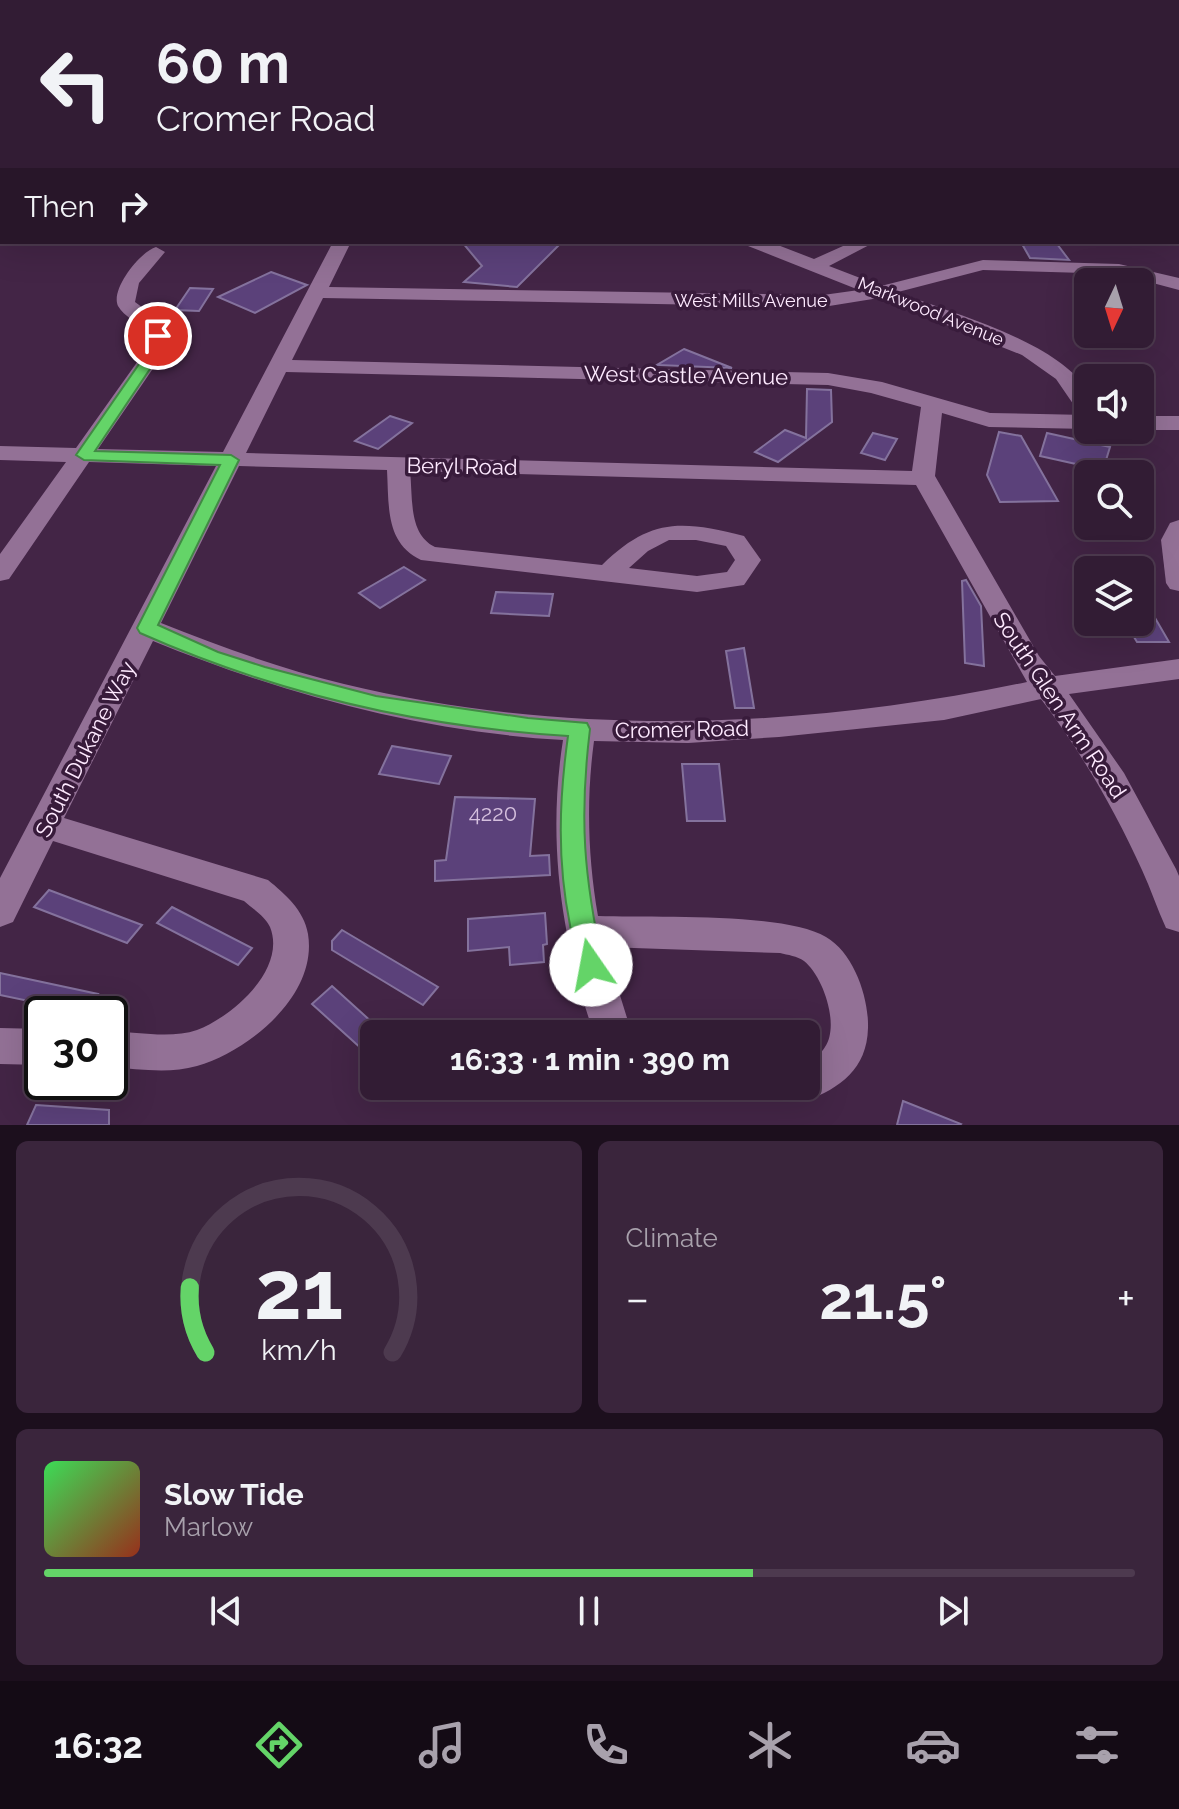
<!DOCTYPE html>
<html lang="en">
<head>
<meta charset="utf-8">
<style>
	body { margin:0; font-family:Raleway,sans-serif; background:#3a253c; color:#f1f3f6; height:100vh; display:flex; flex-direction:column; font-size:30px; white-space:nowrap }
	* { box-sizing:border-box; margin:0 }
	p { font-size:26px; color:#a8a1ac }
	.icon { flex:none; width:44px; height:44px; fill:none; stroke:currentColor; stroke-width:2; stroke-linecap:round; stroke-linejoin:round }
	.map { position:relative; height:1125px; overflow:hidden }
	.panel { display:flex; flex-direction:column; gap:16px; padding:16px; background:#1c0f1d; flex:1 }
	.panel>* { flex:none }
	.banner { position:absolute; left:0px; top:0px; width:1180px; height:244px; box-shadow:0 8px 32px #0002,0 0 0 2px #4d3a4f; background:#321c34; color:#f1f3f6; overflow:hidden }
	.needle { width:52px; rotate:184deg }
	.controls { position:absolute; left:1074px; top:268px; display:grid; gap:16px }
	.controls a { display:grid; place-items:center; width:80px; height:80px; border-radius:12px; background:#321c34; box-shadow:0 8px 32px #0002,0 0 0 2px #4d3a4f; font-size:40px }
	.speed { position:absolute; left:24px; top:996px; display:flex; gap:16px; font-size:40px; font-weight:700; text-align:center }
	.speed>* { display:grid; place-content:center; width:104px; height:104px; border-radius:50%; background:#321c34; box-shadow:0 8px 32px #0002,0 0 0 2px #4d3a4f; line-height:1 }
	.speed .limit { border:4px solid #111; border-radius:12px; background:#fff; color:#111 }
	.pin { position:absolute; display:grid; place-items:center; width:68px; height:68px; color:#fff; margin:-34px; border:4px solid #fff; border-radius:50%; box-shadow:0 2px 8px #0007 }
	.me { position:absolute; width:88px; margin:-44px; rotate:348deg; stroke-linejoin:round; filter:drop-shadow(0 0 6px #0008) }
	.turn { display:flex; align-items:center; gap:28px; height:168px; padding:0 24px; font-size:36px }
	.turn .icon { width:104px; height:104px; stroke-width:2.5 }
	.turn b { display:block; font-size:56px; line-height:68px }
	.then { display:flex; align-items:center; height:76px; padding:0 24px; background:#0003; gap:16px; font-size:30px }
	.big { font-size:60px; font-weight:700; line-height:1.1 }
	.panel .widget { flex:1; display:flex; flex-direction:column; justify-content:center; gap:12px; min-width:0; padding:0 28px; border-radius:12px; background:#3a253c }
	.panel .dial { align-items:center; gap:0 }
	.dial svg { height:208px; overflow:visible; fill:none; stroke:#4d3a4f; stroke-width:7; stroke-linecap:round; text-anchor:middle }
	.dial text { fill:#f1f3f6; stroke:none }
	.song { display:flex; align-items:center; gap:24px }
	.cover { width:96px; height:96px; border-radius:12px; background:linear-gradient(135deg,hsl(130 70% 55%),hsl(10 70% 35%)) }
	.played { height:8px; border-radius:4px; background:linear-gradient(90deg,#64d468 65%,#4d3a4f 65%) }
	.keys { display:flex; justify-content:space-around; direction:ltr }
	.heat { display:flex; justify-content:space-between; align-items:center; font-size:44px; direction:ltr }
	.panel .tiles { flex:1; display:grid; gap:16px; grid-template-columns:1fr 1fr }
	.widget:last-child { grid-column:span 2 }
	.trip { position:absolute; left:360px; top:1020px; width:460px; height:80px; border-radius:12px; background:#321c34; box-shadow:0 8px 32px #0002,0 0 0 2px #4d3a4f; font-weight:700; line-height:80px; text-align:center }
	.dock { display:flex; height:128px; justify-content:space-around; align-items:center; background:#140b15; color:#a8a1ac }
	.dock .icon { width:56px; height:56px }
	.dock .on { color:#64d468 }
	.dock b { font-size:36px; color:#f1f3f6 }
	.map>svg:first-child { display:block }
</style>
</head>
<body>
<div class="map">
<svg width="1179" height="1125" viewBox="0 0 1179 1125">
	<rect width="100%" height="100%" fill="#432546"/>
	<!-- building -->
	<g fill="#5b417a" stroke="#84729d" stroke-width="2">
		<path d="M462,242H562L517,287L464,282L482,266Z"/>
		<path d="M1022,244H1057L1069,260L1030,258Z"/>
		<path d="M271,272L307,285L255,313L218,297Z"/>
		<path d="M190,288L213,289L199,311L175,310Z"/>
		<path d="M684,349L732,368L657,365Z"/>
		<path d="M807,389L831,390L832,422L778,462L755,452L785,430L806,438Z"/>
		<path d="M390,416L412,423L378,449L355,441Z"/>
		<path d="M999,432L1021,436L1058,501L1000,502L987,475Z"/>
		<path d="M873,433L897,439L885,460L861,453Z"/>
		<path d="M1047,433L1110,447L1103,470L1040,456Z"/>
		<path d="M404,567L425,580L380,608L359,593Z"/>
		<path d="M966,580L981,606L984,666L965,663L962,581Z"/>
		<path d="M496,592L553,594L549,616L491,613Z"/>
		<path d="M1140,592L1169,642H1137L1125,622H1140Z"/>
		<path d="M744,648L754,708H735L726,651Z"/>
		<path d="M392,746L451,756L439,784L379,774Z"/>
		<path d="M682,764H719L725,821H687Z"/>
		<path d="M455,797L535,799L530,856L549,855L550,875L435,881V861L446,860Z"/>
		<path d="M49,890L142,925L127,943L34,907Z"/>
		<path d="M172,907L252,948L238,965L157,923Z"/>
		<path d="M545,913L547,944L543,945L544,962L510,965L509,947L468,951V919Z"/>
		<path d="M342,930L438,987L423,1005L332,950V941Z"/>
		<path d="M0,973L98,994L86,1013L0,995Z"/>
		<path d="M332,986L374,1024V1060L312,1004Z"/>
		<path d="M903,1101L961,1124L960,1125H897Z"/>
		<path d="M36,1105L109,1110V1125H27Z"/>
	</g>
	<g fill="none" stroke-linecap="round" stroke-linejoin="round">
		<!-- minor -->
		<g fill="#937196" fill-rule="evenodd">
			<path d="M670,0H687L688,2H671Z"/>
			<path d="M942,0H966L967,2H943Z"/>
			<path d="M1150,0H1166L1167,2H1151Z"/>
			<path d="M0,38L2,39V47L0,46Z"/>
			<path d="M2,59V68L0,69V60Z"/>
			<rect x="0" y="123" width="2" height="8"/>
			<path d="M0,213H2L0,225Z"/>
			<path d="M333,242H351L329,287L823,295L859,290L748,246L745,242H770L814,259L852,242H875L829,266L881,286L983,260L1119,264L1179,278V290L1119,274L983,270L898,292C955,315 1052,339 1088,390V429L989,427L942,413L935,476L1039,656L1055,676L1179,659V679L1069,694L1124,773L1176,869L1179,876V932L1166,928C1157,909 1151,889 1142,870C1115,810 1081,752 1041,699L944,720L779,737L688,743L594,741C586,800 588,858 598,916C652,918 784,912 826,937C854,953 869,998 868,1028C867,1069 840,1088 806,1101L792,1095L788,1086H806V1063C813,1059 821,1054 825,1047C840,1025 823,976 804,961C797,956 788,955 780,953L605,947L632,1034H594C561,937 547,841 563,740C422,732 283,694 153,641L64,818L268,880C285,894 304,910 308,934C318,995 249,1051 197,1066C169,1074 138,1069 110,1067V1031C137,1032 171,1039 197,1030C232,1017 287,969 270,927C265,916 253,909 244,901L53,841L13,922L0,927V878L216,466L89,462L9,579L0,581V554L66,462L0,460V446L76,448L145,351L146,331C138,322 124,317 118,306C110,289 141,251 156,247L165,252L139,283L135,302L158,319L166,330L165,351L98,449L223,452ZM323,298L823,307L879,298L1022,355L1056,379L1080,414L1087,415L990,413L882,382L828,373L292,360ZM286,372L828,385L871,393L921,407L912,471L246,453ZM239,466L387,470C389,505 385,543 421,560L697,592L744,585L761,560L744,536C681,520 650,518 602,565L435,547C408,534 413,497 410,471L916,485L1027,682C804,729 568,738 344,684C282,669 221,647 161,623ZM669,540H696L726,546L735,560L727,572L697,576L629,568L648,551Z"/>
			<rect x="1140" y="416" width="39" height="14"/>
			<path d="M1179,520V591L1170,589L1166,583L1161,540L1170,523Z"/>
			<path d="M0,1028L42,1029V1065L0,1064Z"/>
		</g>
	</g>
	<!-- route -->
	<path fill="#64d468" stroke="#418a44" stroke-width="2" d="M158,331L165,336L162,351L95,451L231,455L239,460L158,625L218,652L265,667L376,696L528,718L587,723L590,729C579,819 584,877 603,965L600,973L591,976L581,973C575,958 573,941 570,925C557,861 559,800 568,736C421,727 275,693 140,633L137,628L220,465L84,460L76,455L148,351L151,336Z"/>
	<g text-anchor="middle" dominant-baseline="central" stroke-width="7" stroke-linejoin="round" paint-order="stroke">
		<!-- far-street labels -->
		<g font-size="18" fill="#feeaff" stroke="#381b3b">
			<text x="751" y="300">West Mills Avenue</text>
			<text transform="translate(931 311) rotate(22)">Markwood Avenue</text>
		</g>
		<!-- street labels -->
		<g font-size="22" fill="#feeaff" stroke="#381b3b">
			<text transform="translate(686 375) rotate(1)">West Castle Avenue</text>
			<text transform="translate(462 466) rotate(1)">Beryl Road</text>
			<text transform="translate(1060 705) rotate(56)">South Glen Arm Road</text>
			<text transform="translate(682 729) rotate(-1)">Cromer Road</text>
			<text transform="translate(85 749) rotate(-63)">South Dukane Way</text>
		</g>
		<!-- near-number labels -->
		<g font-size="22" fill="#d5c0de">
			<text x="493" y="813">4220</text>
		</g>
	</g>
</svg>
<div class="controls">
<a><svg class="needle" viewBox="-14 -14 28 28"><path d="M0-13l5 13h-10z" fill="#e53935"/><path d="M0 13l5-13h-10z" fill="#a8a1ac"/></svg></a>
<a><svg class="icon" aria-label="sound" viewBox="0 0 24 24"><path d="M4 9h4l5-4v14l-5-4H4zM17 9q2 3 0 6"/></svg></a>
<a><svg class="icon" aria-label="search" viewBox="0 0 24 24"><circle cx="10" cy="10" r="6"/><path d="M15 15l6 6"/></svg></a>
<a><svg class="icon" aria-label="layers" viewBox="0 0 24 24"><path d="M12 4l9 5-9 5-9-5zM3 14l9 5 9-5"/></svg></a>
</div>
<div class="speed"><div class="limit">30</div></div>
<div class="pin" style="left:158px;top:336px;background:#d93025"><svg class="icon" aria-label="arrive" viewBox="0 0 24 24"><path d="M6 21V4h12l-3 4 3 4H6"/></svg></div>
<svg class="me" style="left:591px;top:965px" viewBox="-20 -20 40 40"><circle r="19" fill="#fff"/><path d="M0-13L10 11 0 6-10 11z" fill="#64d468"/></svg>
<div class="trip">16:33 · 1 min · 390 m</div>
<div class="banner">
<div class="turn"><svg class="icon" aria-label="left" viewBox="0 0 24 24"><path d="M17 20v-9H6M10 6l-5 5 5 5"/></svg><div><b>60 m</b>Cromer Road</div></div>
<div class="then">Then<svg class="icon" aria-label="right" viewBox="0 0 24 24"><path d="M7 20v-9h11M14 6l5 5-5 5"/></svg></div>
</div>
</div>
<section class="panel">
<div class="tiles">
<div class="widget dial"><svg viewBox="0 0 100 80">
<path d="M14 69A42 42 0 1 1 86 69"/>
<path d="M14 69A42 42 0 0 1 8 44" stroke="#64d468"/>
<text x="50" y="56" font-size="32" font-weight="700">21</text>
<text x="50" y="72" font-size="11">km/h</text>
</svg></div>
<div class="widget"><p>Climate</p>
<div class="heat"><a>−</a><b class="big">21.5°</b><a>+</a></div>
</div>
<div class="widget">
<div class="song"><i class="cover"></i><div><b>Slow Tide</b><p>Marlow</p></div></div>
<div class="played"></div>
<div class="keys"><svg class="icon" aria-label="previous" viewBox="0 0 24 24"><path d="M18 5L8 12l10 7zM5 5v14"/></svg><svg class="icon" aria-label="pause" viewBox="0 0 24 24"><path d="M8 5v14M16 5v14"/></svg><svg class="icon" aria-label="next" viewBox="0 0 24 24"><path d="M6 5l10 7-10 7zM19 5v14"/></svg></div>
</div>
</div>
</section>
<nav class="dock">
<b>16:32</b>
<svg class="icon on" aria-label="directions" viewBox="0 0 24 24"><path d="M12 3l9 9-9 9-9-9zM9 14v-3h6M13 9l2 2-2 2"/></svg>
<svg class="icon" aria-label="music" viewBox="0 0 24 24"><path d="M9 18V5l10-2v13"/><circle cx="6" cy="18" r="3"/><circle cx="16" cy="16" r="3"/></svg>
<svg class="icon" aria-label="phone" viewBox="0 0 24 24"><path d="M5 4h4l2 5-3 2q2 4 5 5l2-3 5 2v4C11 20 4 13 5 4z"/></svg>
<svg class="icon" aria-label="climate" viewBox="0 0 24 24"><path d="M12 3v18M4 7l16 10M4 17L20 7"/></svg>
<svg class="icon" aria-label="car" viewBox="0 0 24 24"><path d="M5 17H2v-5l4-1 3-4h7l3 4 3 1v5h-3M9 17h6M6 11h13"/><circle cx="7" cy="17" r="2"/><circle cx="17" cy="17" r="2"/></svg>
<svg class="icon" aria-label="filters" viewBox="0 0 24 24"><path d="M4 7h16M4 17h16"/><circle cx="9" cy="7" r="2"/><circle cx="15" cy="17" r="2"/></svg>
</nav>
</body>
</html>
